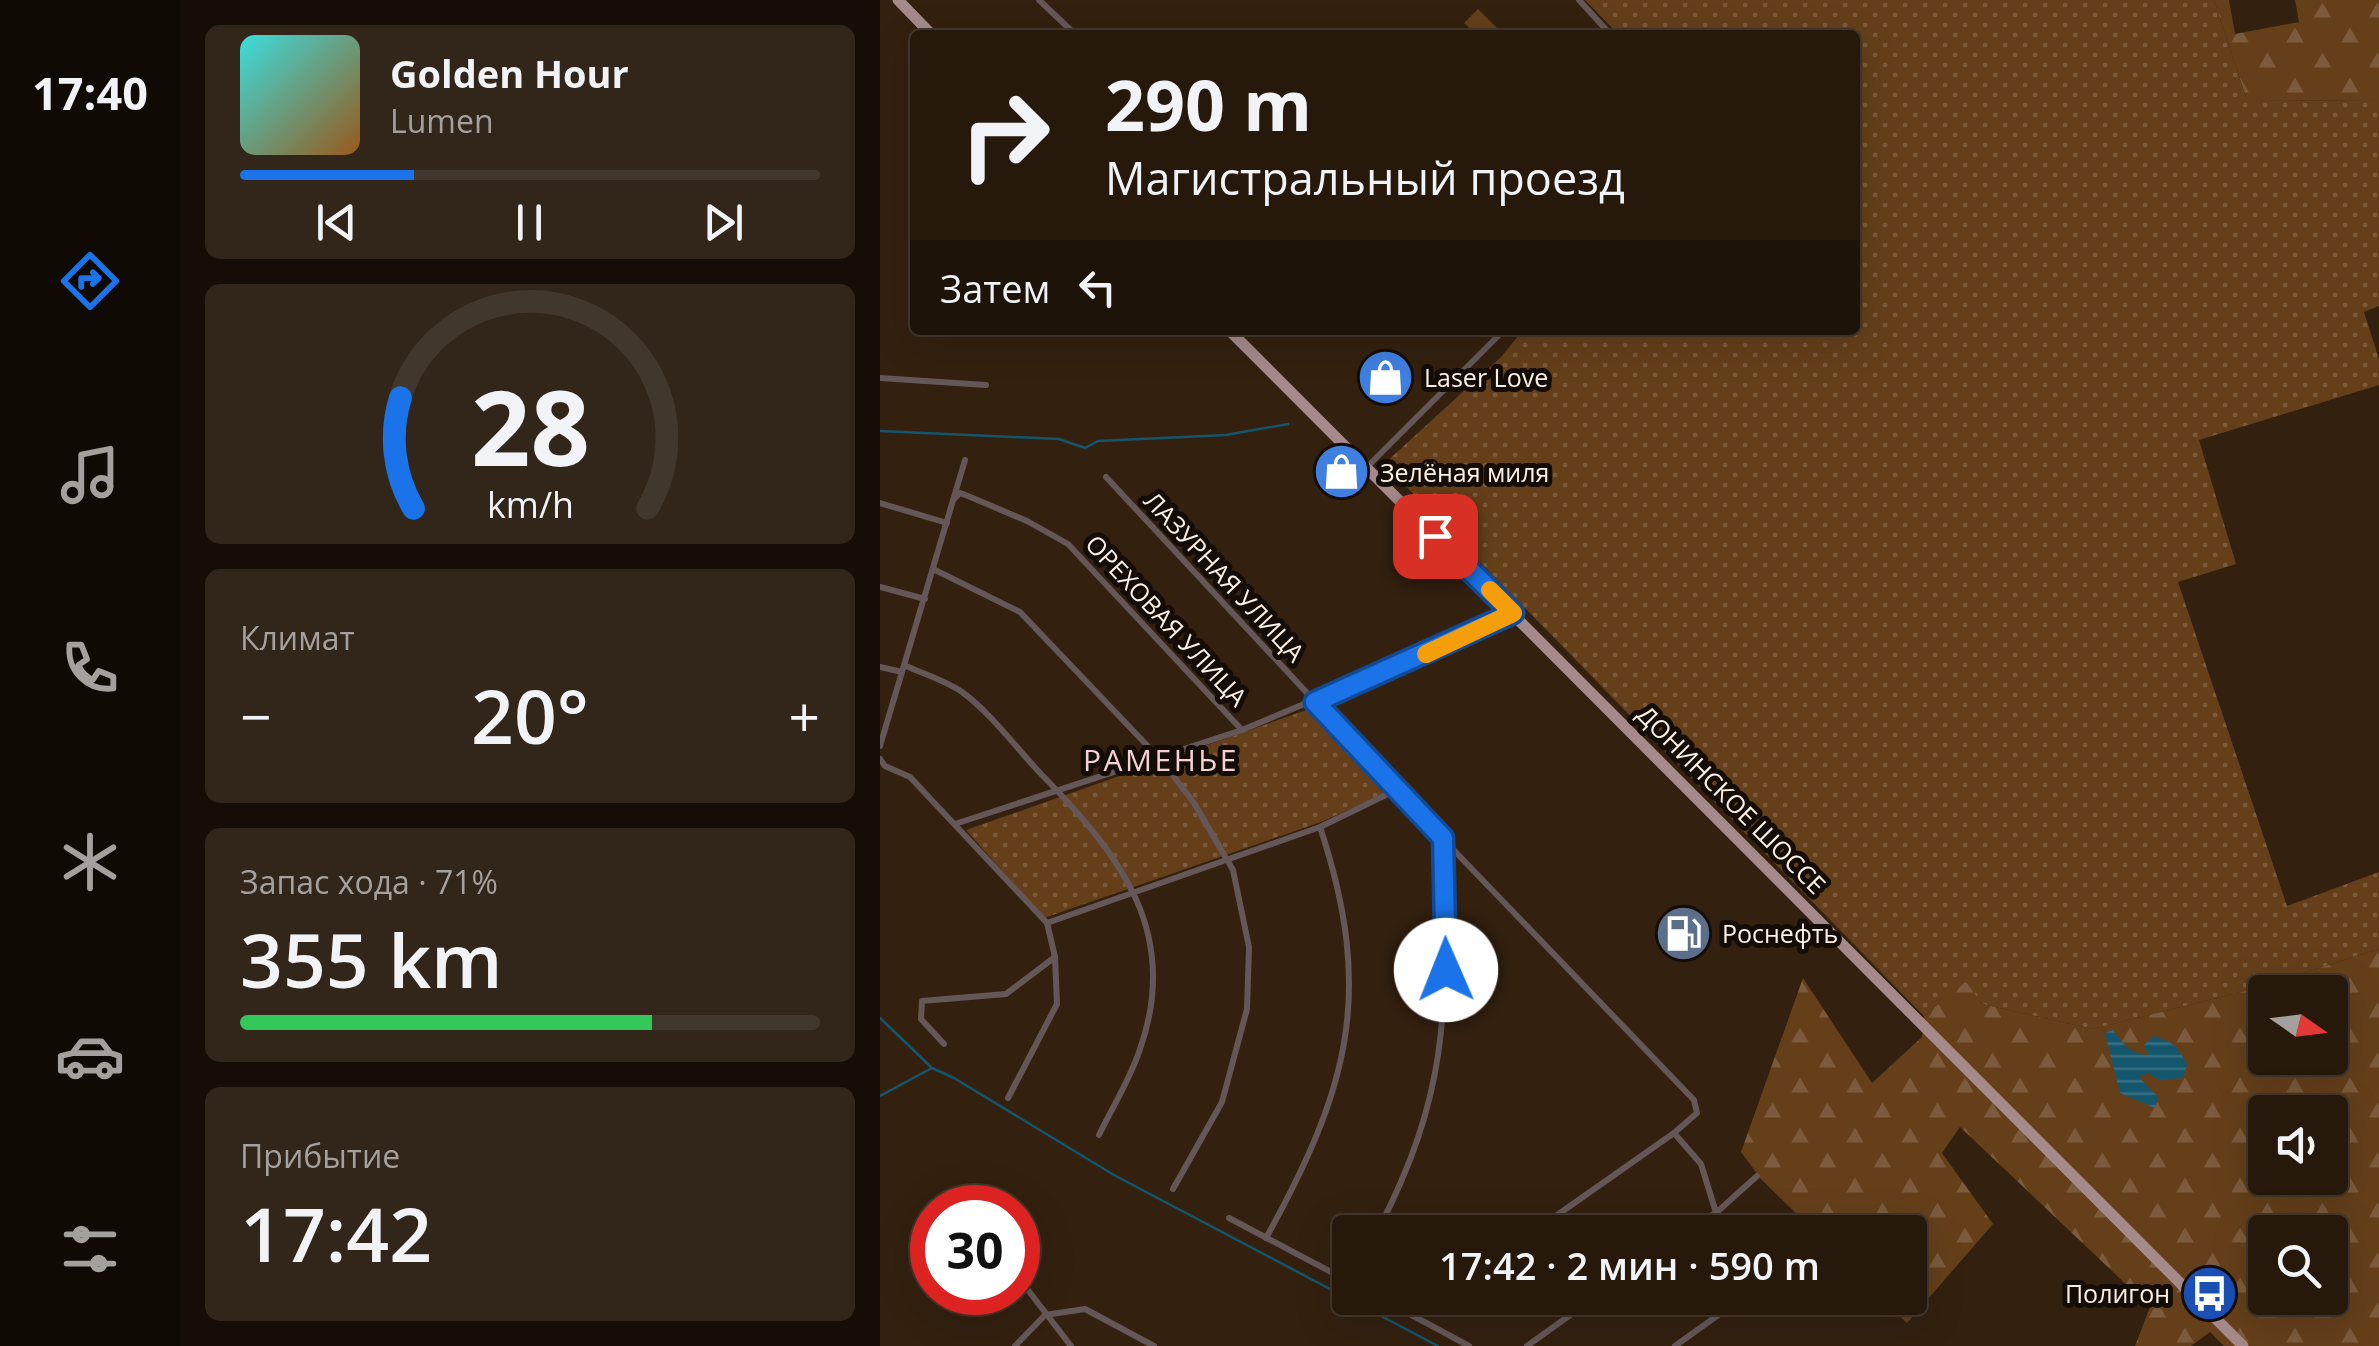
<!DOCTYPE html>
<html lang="ru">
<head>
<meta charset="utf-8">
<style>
	body { margin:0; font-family:"Open Sans",sans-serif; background:#322519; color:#f1f3f6; height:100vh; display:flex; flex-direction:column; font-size:38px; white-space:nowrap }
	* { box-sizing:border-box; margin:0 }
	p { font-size:32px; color:#a4a09d }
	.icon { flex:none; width:55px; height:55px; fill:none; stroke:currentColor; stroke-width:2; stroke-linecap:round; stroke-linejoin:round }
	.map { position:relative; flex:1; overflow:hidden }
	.drawer { display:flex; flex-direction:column; gap:25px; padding:25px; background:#150d06; width:700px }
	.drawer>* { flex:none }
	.top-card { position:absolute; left:30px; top:30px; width:950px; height:305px; border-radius:10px; box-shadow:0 10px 40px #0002,0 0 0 2px #42372c; background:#26180b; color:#f1f3f6; overflow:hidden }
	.needle { width:65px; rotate:104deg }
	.buttons { position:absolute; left:1368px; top:975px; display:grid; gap:20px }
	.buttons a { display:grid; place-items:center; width:100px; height:100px; border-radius:10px; background:#26180b; box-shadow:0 10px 40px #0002,0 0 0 2px #42372c; font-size:50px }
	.speed { position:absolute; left:30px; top:1185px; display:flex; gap:20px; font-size:50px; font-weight:700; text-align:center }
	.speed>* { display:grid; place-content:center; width:130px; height:130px; border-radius:50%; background:#26180b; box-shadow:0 10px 40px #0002,0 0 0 2px #42372c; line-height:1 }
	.speed .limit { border:15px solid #d22; background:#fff; color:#111 }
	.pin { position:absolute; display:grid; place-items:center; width:85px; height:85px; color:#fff; margin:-42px; border-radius:20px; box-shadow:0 5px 15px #0006 }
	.me { position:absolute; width:110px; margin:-55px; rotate:359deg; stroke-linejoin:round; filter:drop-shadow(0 0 8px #0008) }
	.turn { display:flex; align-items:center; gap:35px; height:210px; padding:0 30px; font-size:45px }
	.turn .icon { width:130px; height:130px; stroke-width:2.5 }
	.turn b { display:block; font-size:70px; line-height:85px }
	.then { display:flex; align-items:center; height:95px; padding:0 30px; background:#0003; gap:20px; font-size:38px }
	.big { font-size:75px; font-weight:600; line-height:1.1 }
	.drawer .tile { flex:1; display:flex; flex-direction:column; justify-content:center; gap:15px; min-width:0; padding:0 35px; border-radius:15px; background:#322519 }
	.drawer .dial { align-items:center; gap:0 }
	.dial svg { height:260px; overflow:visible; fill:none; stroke:#42372c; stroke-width:7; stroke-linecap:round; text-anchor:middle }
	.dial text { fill:#f1f3f6; stroke:none }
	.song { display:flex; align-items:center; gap:30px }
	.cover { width:120px; height:120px; border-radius:15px; background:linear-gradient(135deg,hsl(180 70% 55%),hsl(30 70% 35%)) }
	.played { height:10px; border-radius:5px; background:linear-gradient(90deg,#1a73e8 30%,#42372c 30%) }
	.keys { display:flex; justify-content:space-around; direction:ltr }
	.heat { display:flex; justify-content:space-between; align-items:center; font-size:55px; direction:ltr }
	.charge { height:15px; border-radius:8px; background:linear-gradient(90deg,#34c759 71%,#42372c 0) }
	.trip { position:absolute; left:452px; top:1215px; width:595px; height:100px; border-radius:10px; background:#26180b; box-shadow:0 10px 40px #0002,0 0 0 2px #42372c; font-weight:600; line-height:100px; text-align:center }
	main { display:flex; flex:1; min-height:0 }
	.tabs { display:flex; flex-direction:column; width:180px; justify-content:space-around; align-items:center; background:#0f0a04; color:#a4a09d }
	.tabs .icon { width:70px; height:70px }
	.tabs .current { color:#1a73e8 }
	.tabs b { font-size:45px; color:#f1f3f6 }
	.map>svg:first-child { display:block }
</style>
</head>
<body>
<main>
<nav class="tabs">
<b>17:40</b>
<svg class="icon current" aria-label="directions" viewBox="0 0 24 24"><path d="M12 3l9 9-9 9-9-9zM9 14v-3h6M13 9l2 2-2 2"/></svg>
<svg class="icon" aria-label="music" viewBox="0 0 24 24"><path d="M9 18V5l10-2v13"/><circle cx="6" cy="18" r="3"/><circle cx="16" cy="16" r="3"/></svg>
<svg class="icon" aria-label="phone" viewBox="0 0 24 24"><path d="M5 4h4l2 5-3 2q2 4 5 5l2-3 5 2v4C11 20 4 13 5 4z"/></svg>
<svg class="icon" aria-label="climate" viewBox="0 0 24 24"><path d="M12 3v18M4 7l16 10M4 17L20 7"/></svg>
<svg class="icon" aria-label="car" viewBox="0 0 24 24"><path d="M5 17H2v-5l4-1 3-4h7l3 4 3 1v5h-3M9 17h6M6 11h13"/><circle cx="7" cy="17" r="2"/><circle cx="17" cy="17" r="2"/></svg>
<svg class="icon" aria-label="filters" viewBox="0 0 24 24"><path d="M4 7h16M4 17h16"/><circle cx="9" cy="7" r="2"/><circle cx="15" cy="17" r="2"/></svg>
</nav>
<section class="drawer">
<div class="tile">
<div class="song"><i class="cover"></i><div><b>Golden Hour</b><p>Lumen</p></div></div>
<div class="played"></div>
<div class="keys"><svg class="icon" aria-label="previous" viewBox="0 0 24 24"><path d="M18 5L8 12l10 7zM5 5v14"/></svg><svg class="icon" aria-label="pause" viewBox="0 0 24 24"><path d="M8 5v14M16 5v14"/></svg><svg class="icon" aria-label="next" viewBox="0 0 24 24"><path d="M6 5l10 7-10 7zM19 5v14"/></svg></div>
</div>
<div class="tile dial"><svg viewBox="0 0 100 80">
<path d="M14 69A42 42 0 1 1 86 69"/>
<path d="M14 69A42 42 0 0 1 10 35" stroke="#1a73e8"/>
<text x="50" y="56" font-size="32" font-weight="700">28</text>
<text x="50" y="72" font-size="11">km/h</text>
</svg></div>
<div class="tile"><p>Климат</p>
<div class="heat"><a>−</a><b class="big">20°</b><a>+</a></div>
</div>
<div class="tile"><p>Запас хода · 71%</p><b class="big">355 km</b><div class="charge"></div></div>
<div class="tile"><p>Прибытие</p><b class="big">17:42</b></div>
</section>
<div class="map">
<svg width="1499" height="1346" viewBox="0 0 1499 1346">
	<defs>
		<pattern id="grass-dots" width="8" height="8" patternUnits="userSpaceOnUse" patternTransform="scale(2.5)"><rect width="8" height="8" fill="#643f1a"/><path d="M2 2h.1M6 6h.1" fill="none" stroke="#7b5b3b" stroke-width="1.8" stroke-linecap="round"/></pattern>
		<pattern id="forest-firs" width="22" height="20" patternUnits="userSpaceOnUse" patternTransform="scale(2.5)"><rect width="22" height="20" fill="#643f1a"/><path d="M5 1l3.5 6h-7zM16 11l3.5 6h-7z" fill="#7b5b3b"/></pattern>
		<pattern id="water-rules" width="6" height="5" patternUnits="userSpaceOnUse" patternTransform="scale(2.5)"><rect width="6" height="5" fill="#14566c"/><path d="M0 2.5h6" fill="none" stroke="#376f81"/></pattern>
	</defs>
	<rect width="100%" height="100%" fill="#33200f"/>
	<!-- grass -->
	<g fill="url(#grass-dots)">
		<path d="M705,0H1334L1367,100L1499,101V306L1484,312L1499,359V385L1319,440L1356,564L1298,582L1407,906L1499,872V949L1365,991L1213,1029L1102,1004L1086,983L1044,1016L504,464L621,357L643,330H975V35H739Z"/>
		<path d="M435,707L505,786V793L441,822L164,918L86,830Z"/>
	</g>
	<!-- forest -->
	<g fill="url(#forest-firs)" fill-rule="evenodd">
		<path d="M1334,0H1349L1355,34L1419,22L1415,0H1499V101L1367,100Z"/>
		<path d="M1499,949V1346H1344L1330,1332L1311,1346H1255L1270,1307L1080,1127L1062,1153L1113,1224L1027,1323L1001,1298H1030V1232H935L881,1179L861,1152L923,978L992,1083L1042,1037L1044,1016L1086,982L1102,1004L1213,1029L1365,991ZM1385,992H1450V1058H1385ZM1385,1112H1450V1178H1385ZM1385,1232H1450V1298H1385Z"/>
	</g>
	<!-- pitch -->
	<path fill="#643f1a" d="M598,9L621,32L618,35H597L584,23Z"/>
	<!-- water -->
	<path fill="url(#water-rules)" d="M1233,1030C1242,1043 1250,1054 1268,1055L1264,1045L1273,1036C1292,1041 1299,1047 1307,1065L1303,1078L1279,1080L1268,1073L1259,1077L1278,1097L1275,1108L1240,1093L1225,1033Z"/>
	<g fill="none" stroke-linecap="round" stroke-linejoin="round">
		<!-- stream -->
		<g stroke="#14566c" stroke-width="2.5">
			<path d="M0,431L179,439L205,448L218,441L346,435L408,424"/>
			<path d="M0,1018L51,1067"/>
			<path d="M0,1096L52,1068L74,1078L234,1175L558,1346"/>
		</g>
		<!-- minor -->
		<g stroke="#655758" stroke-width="6">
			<path d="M159,0L196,35"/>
			<path d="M699,0L731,35"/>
			<path d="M0,378L106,385"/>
			<path d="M487,467L624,330"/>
			<path d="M226,477L563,839C566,999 574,1085 497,1232"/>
			<path d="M74,499L80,493L88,496L147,521L188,544L362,730"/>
			<path d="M0,503L67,523"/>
			<path d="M55,570L140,612L281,760L314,803L353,870L369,947L367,1009L342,1102L293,1189"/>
			<path d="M0,587L45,599"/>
			<path d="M26,666C44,674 66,681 82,692C111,713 137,749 162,775C241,856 302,934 259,1052C249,1081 232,1108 219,1135"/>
			<path d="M0,667L22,672"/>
			<path d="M0,746L85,460"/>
			<path d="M0,759L5,766L30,777L167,923"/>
			<path d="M75,824L362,730L613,625L632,613"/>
			<path d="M564,840L814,1100L817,1113L794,1133L821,1164L842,1232"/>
			<path d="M167,923L440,827L516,790"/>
			<path d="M64,1044L41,1019L42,1001L126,994L175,957"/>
			<path d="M128,1098L177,1004L175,957L167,923"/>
			<path d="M349,1218L470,1282"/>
			<path d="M653,1232L794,1133"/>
			<path d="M805,1232L837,1212L877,1176"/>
			<path d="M386,1238C469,1088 495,993 440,827"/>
			<path d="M138,1277L191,1346"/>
			<path d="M500,1298L589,1346"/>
			<path d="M535,1316L562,1298"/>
			<path d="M135,1346L165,1315L205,1309L274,1346"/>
			<path d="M647,1346L714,1298"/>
			<path d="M795,1346L855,1303L856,1298"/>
		</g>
		<!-- primary -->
		<g stroke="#a5898b" stroke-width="11">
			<path d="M18,0L52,35"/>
			<path d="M349,330L1363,1346"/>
		</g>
	</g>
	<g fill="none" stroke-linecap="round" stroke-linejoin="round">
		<defs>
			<path id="route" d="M555,536L633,613L435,702L563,838L566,970"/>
		</defs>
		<!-- route casing -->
		<use href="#route" stroke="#114b97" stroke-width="25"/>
		<!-- route -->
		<use href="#route" stroke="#1a73e8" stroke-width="18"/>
		<!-- slow -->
		<path stroke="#f59e0b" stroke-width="18" d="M546,654L633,613L610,590"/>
	</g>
	<!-- icons -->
	<defs>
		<symbol id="shop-disc" viewBox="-11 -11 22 22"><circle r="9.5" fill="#3f7fe0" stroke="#140c06"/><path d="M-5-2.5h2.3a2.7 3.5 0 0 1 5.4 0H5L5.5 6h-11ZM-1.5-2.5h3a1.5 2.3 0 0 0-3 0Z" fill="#fff"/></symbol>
		<symbol id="fuel-disc" viewBox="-11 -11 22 22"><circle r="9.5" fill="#5c6f8a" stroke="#140c06"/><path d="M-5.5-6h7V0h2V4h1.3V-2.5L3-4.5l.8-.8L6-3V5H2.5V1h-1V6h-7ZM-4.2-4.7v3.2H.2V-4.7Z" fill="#fff"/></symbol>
		<symbol id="bus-disc" viewBox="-11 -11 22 22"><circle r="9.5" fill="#1a4fb4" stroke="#140c06"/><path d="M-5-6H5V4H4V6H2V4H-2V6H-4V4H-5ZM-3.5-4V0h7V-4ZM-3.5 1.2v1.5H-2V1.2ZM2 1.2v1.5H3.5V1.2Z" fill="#fff"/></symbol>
	</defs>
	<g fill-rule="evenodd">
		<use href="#shop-disc" x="474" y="346" width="63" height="63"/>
		<use href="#shop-disc" x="430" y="440" width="63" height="63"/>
		<use href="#fuel-disc" x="772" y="902" width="63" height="63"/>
		<use href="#bus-disc" x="1298" y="1262" width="63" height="63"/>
	</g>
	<g text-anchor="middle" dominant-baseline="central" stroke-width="10" stroke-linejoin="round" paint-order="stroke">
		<!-- poi labels -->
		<g font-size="25" fill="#fdf0e5" stroke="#140c06" text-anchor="start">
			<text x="544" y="377">Laser Love</text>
			<text x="500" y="472">Зелёная миля</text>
			<text x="842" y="933">Роснефть</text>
			<text x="1290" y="1293" text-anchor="end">Полигон</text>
		</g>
		<!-- street labels -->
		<g font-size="25" fill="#fdf0e5" stroke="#140c06">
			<text transform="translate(345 576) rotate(47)">ЛАЗУРНАЯ УЛИЦА</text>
			<text transform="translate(287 620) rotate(47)">ОРЕХОВАЯ УЛИЦА</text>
			<text transform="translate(852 799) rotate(45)">ДОНИНСКОЕ ШОССЕ</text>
		</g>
		<!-- quarter labels -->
		<g font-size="30" letter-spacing="2.5" fill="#f5d1d4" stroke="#140c06">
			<text x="281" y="759">РАМЕНЬЕ</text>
		</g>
	</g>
</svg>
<div class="buttons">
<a><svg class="needle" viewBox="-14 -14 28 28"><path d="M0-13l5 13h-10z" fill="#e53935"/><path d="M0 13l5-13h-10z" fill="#a4a09d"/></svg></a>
<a><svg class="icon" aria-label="sound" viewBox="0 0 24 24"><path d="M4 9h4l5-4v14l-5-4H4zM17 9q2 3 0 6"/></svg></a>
<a><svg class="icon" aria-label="search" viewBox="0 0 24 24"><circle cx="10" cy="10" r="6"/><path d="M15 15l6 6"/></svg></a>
</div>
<div class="speed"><div class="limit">30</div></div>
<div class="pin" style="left:555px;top:536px;background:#d93025"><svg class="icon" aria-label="arrive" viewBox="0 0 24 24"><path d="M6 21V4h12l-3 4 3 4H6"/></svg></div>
<svg class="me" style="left:566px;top:970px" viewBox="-20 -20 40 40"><circle r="19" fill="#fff"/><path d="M0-13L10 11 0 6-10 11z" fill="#1a73e8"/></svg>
<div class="trip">17:42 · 2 мин · 590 m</div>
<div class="top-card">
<div class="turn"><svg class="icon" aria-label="right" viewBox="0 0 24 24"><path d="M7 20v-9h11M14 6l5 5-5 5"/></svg><div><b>290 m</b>Магистральный проезд</div></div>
<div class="then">Затем<svg class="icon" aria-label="left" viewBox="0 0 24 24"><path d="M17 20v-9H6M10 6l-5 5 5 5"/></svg></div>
</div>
</div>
</main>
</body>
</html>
